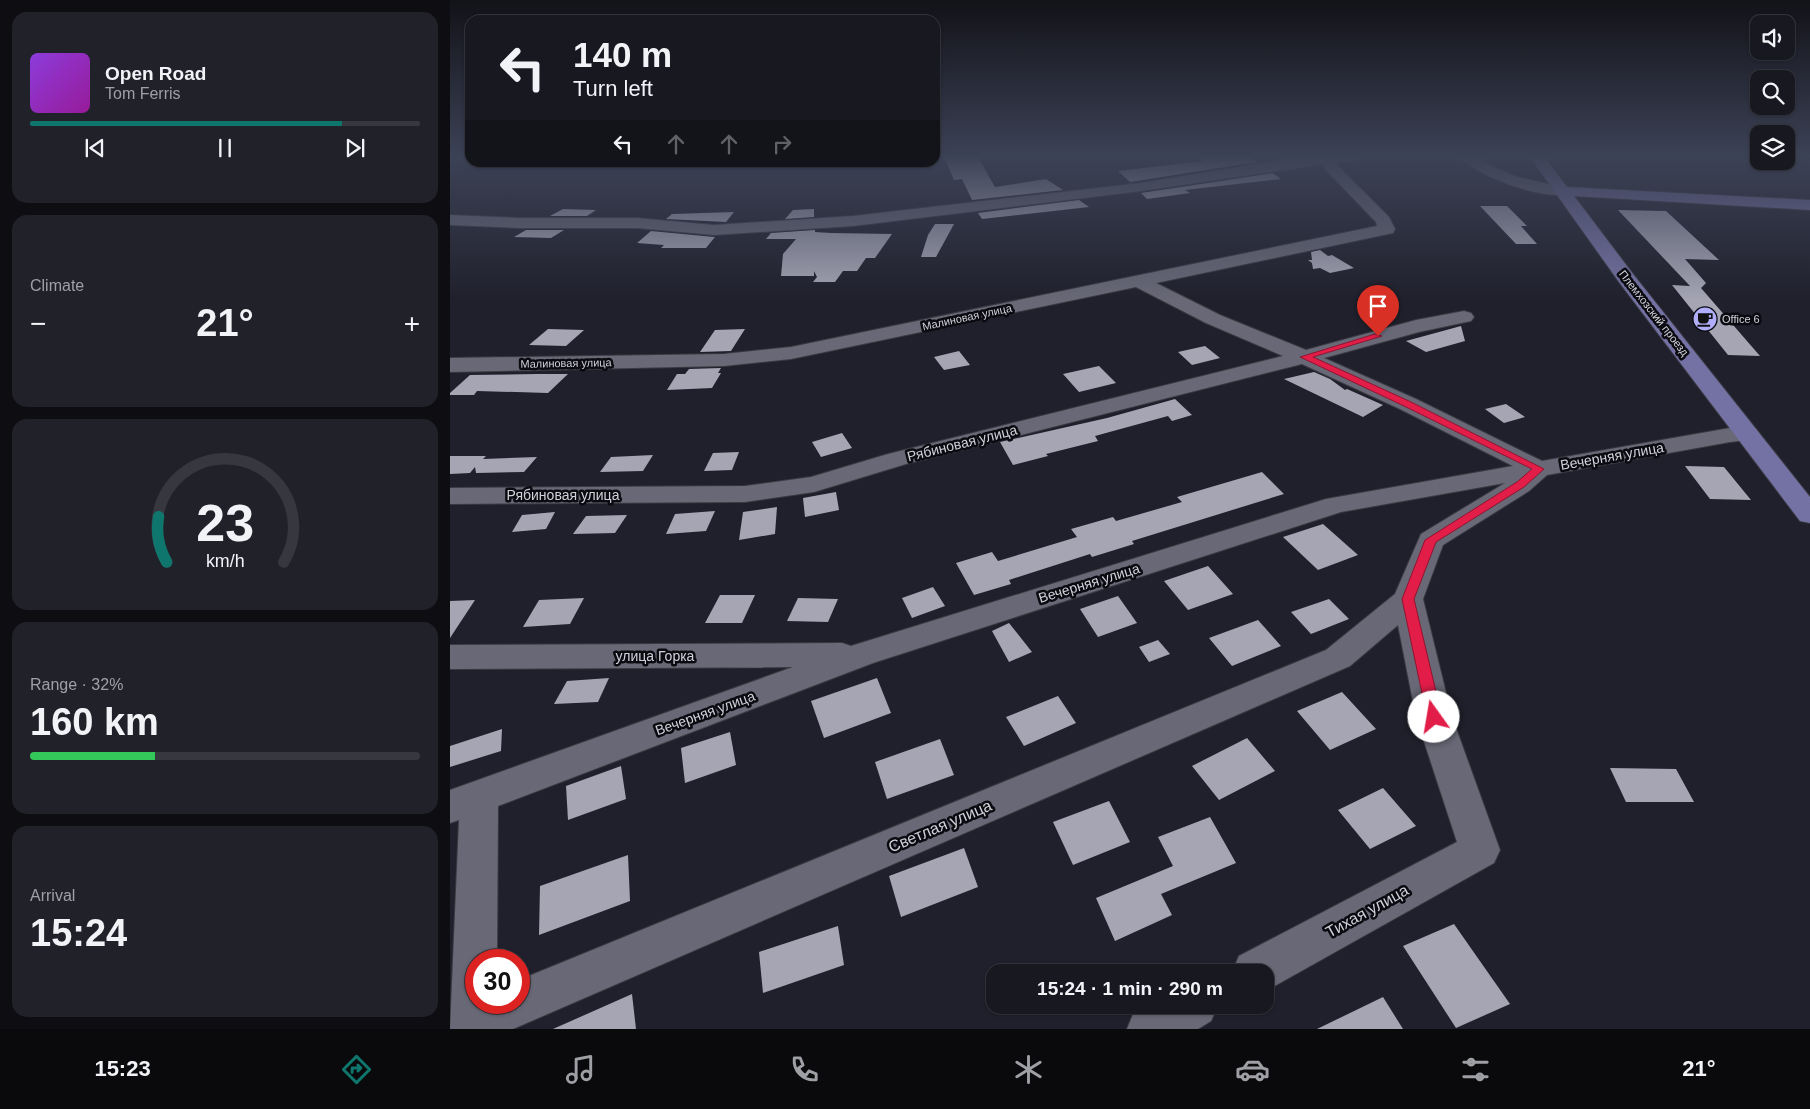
<!DOCTYPE html>
<html lang="en">
<head>
<meta charset="utf-8">
<style>
	body { margin:0; font-family:Arial,sans-serif; background:#21212a; color:#f1f3f6; height:100vh; display:flex; flex-direction:column; font-size:19px; white-space:nowrap }
	* { box-sizing:border-box; margin:0 }
	p { font-size:16px; color:#9fa0a5 }
	.icon { flex:none; width:28px; height:28px; fill:none; stroke:currentColor; stroke-width:2; stroke-linecap:round; stroke-linejoin:round }
	.map { position:relative; flex:1; overflow:hidden }
	.details { display:flex; flex-direction:column; gap:12px; padding:12px; background:#0d0d12; width:450px }
	.details>* { flex:none }
	.banner { position:absolute; left:15px; top:15px; width:475px; height:152px; border-radius:15px; box-shadow:0 1px 4px #0004,0 0 0 1px #36373f; background:#181821; color:#f1f3f6; overflow:hidden }
	.fabs { position:absolute; left:1300px; top:15px; display:grid; gap:10px }
	.fabs a { display:grid; place-items:center; width:45px; height:45px; border-radius:10px; background:#181821; box-shadow:0 1px 4px #0004,0 0 0 1px #36373f; font-size:25px }
	.speed { position:absolute; left:15px; top:949px; display:flex; gap:10px; font-size:25px; font-weight:700; text-align:center }
	.speed>* { display:grid; place-content:center; width:65px; height:65px; border-radius:50%; background:#181821; box-shadow:0 1px 4px #0004,0 0 0 1px #36373f; line-height:1 }
	.speed .limit { border:8px solid #d22; background:#fff; color:#111 }
	.pin { position:absolute; display:grid; place-items:center; width:42px; height:42px; color:#fff; margin:-51px -21px; border-radius:50% 50% 50% 0; rotate:-45deg; box-shadow:0 0 5px #0007 }
	.pin .icon { rotate:45deg }
	.me { position:absolute; width:55px; margin:-28px; rotate:347deg; stroke-linejoin:round; filter:drop-shadow(0 0 4px #0008) }
	.turn { display:flex; align-items:center; gap:18px; height:105px; padding:0 25px; font-size:22px }
	.turn .icon { width:65px; height:65px; stroke-width:2.5 }
	.turn b { display:block; font-size:35px; line-height:42px }
	.lanes { display:flex; align-items:center; height:48px; padding:0 25px; background:#0003; justify-content:center; gap:25px; direction:ltr }
	.lanes .off { opacity:.35 }
	.big { font-size:38px; font-weight:700; line-height:1.1 }
	.details .card { flex:1; display:flex; flex-direction:column; justify-content:center; gap:8px; min-width:0; padding:0 18px; border-radius:15px; background:#21212a }
	.details .dial { align-items:center; gap:0 }
	.dial svg { height:130px; overflow:visible; fill:none; stroke:#36373f; stroke-width:7; stroke-linecap:round; text-anchor:middle }
	.dial text { fill:#f1f3f6; stroke:none }
	.song { display:flex; align-items:center; gap:15px }
	.cover { width:60px; height:60px; border-radius:8px; background:linear-gradient(135deg,hsl(270 70% 55%),hsl(300 70% 35%)) }
	.played { height:5px; border-radius:2px; background:linear-gradient(90deg,#0f766e 80%,#36373f 80%) }
	.keys { display:flex; justify-content:space-around; direction:ltr }
	.heat { display:flex; justify-content:space-between; align-items:center; font-size:28px; direction:ltr }
	.charge { height:8px; border-radius:4px; background:linear-gradient(90deg,#34c759 32%,#36373f 0) }
	.trip { position:absolute; left:536px; top:964px; width:288px; height:50px; border-radius:15px; background:#181821; box-shadow:0 1px 4px #0004,0 0 0 1px #36373f; font-weight:700; line-height:50px; text-align:center }
	.tabs { display:flex; height:80px; justify-content:space-around; align-items:center; background:#0a0a0d; color:#9fa0a5 }
	.tabs .icon { width:35px; height:35px }
	.tabs .active { color:#0f766e }
	.tabs b { font-size:22px; color:#f1f3f6 }
	main { display:flex; flex:1; min-height:0 }
	.map>svg:first-child { display:block }
</style>
</head>
<body>
<main>
<section class="details">
<div class="card">
<div class="song"><i class="cover"></i><div><b>Open Road</b><p>Tom Ferris</p></div></div>
<div class="played"></div>
<div class="keys"><svg class="icon" aria-label="previous" viewBox="0 0 24 24"><path d="M18 5L8 12l10 7zM5 5v14"/></svg><svg class="icon" aria-label="pause" viewBox="0 0 24 24"><path d="M8 5v14M16 5v14"/></svg><svg class="icon" aria-label="next" viewBox="0 0 24 24"><path d="M6 5l10 7-10 7zM19 5v14"/></svg></div>
</div>
<div class="card"><p>Climate</p>
<div class="heat"><a>−</a><b class="big">21°</b><a>+</a></div>
</div>
<div class="card dial"><svg viewBox="0 0 100 80">
<path d="M14 69A42 42 0 1 1 86 69"/>
<path d="M14 69A42 42 0 0 1 9 41" stroke="#0f766e"/>
<text x="50" y="56" font-size="32" font-weight="700">23</text>
<text x="50" y="72" font-size="11">km/h</text>
</svg></div>
<div class="card"><p>Range · 32%</p><b class="big">160 km</b><div class="charge"></div></div>
<div class="card"><p>Arrival</p><b class="big">15:24</b></div>
</section>
<div class="map">
<svg width="1360" height="1029" viewBox="0 0 1360 1029">
	<rect width="100%" height="100%" fill="#20202c"/>
	<!-- building -->
	<g fill="#a5a5b4">
		<path d="M494,157H528L545,187L596,179L613,190L522,200L512,179L504,180Z"/>
		<path d="M749,157H800L807,162L680,182L668,171L753,161Z"/>
		<path d="M823,173L831,179L735,190L740,193L697,199L691,193Z"/>
		<path d="M629,200L639,207L532,219L528,213Z"/>
		<path d="M1030,206H1057L1077,226H1071L1087,244H1066Z"/>
		<path d="M113,209L146,210L137,216H100Z"/>
		<path d="M364,209V217L335,219L343,210Z"/>
		<path d="M1168,210L1216,211L1269,260L1235,259L1256,283L1251,288L1310,356L1278,355L1222,285L1240,286Z"/>
		<path d="M284,212L276,222L216,219L222,214Z"/>
		<path d="M485,224H504L486,257H471L478,235Z"/>
		<path d="M76,230H114L101,238L64,237Z"/>
		<path d="M365,230V232L381,233L442,234L425,258H416L407,271H393L385,282H363L367,277L364,271V276H331L333,254L346,239H316L321,233Z"/>
		<path d="M201,231L264,237H265L256,248H211L214,245L187,243Z"/>
		<path d="M870,250L878,256L882,255L904,268L880,273L870,268L863,269L862,263L858,260H862L861,252Z"/>
		<path d="M1011,326L1015,341L976,352L956,341Z"/>
		<path d="M98,329L134,330L116,346L79,345Z"/>
		<path d="M295,329L281,351L250,352L265,330Z"/>
		<path d="M755,346L770,358L742,365L728,352Z"/>
		<path d="M509,351L520,365L494,370L484,357Z"/>
		<path d="M649,366L666,383L629,392L613,374Z"/>
		<path d="M271,368L268,373H271L262,388L217,390L227,374H235L239,369Z"/>
		<path d="M864,372L880,379L895,390L897,389L933,405L913,417L834,379Z"/>
		<path d="M87,374H118L98,393L27,391L24,395H0V393L20,375Z"/>
		<path d="M725,399L742,415L722,421L718,416L645,436L648,441L596,454L598,456L563,465L550,442L657,418Z"/>
		<path d="M1056,404L1075,417L1054,423L1035,409Z"/>
		<path d="M392,433L402,448L371,457L362,442Z"/>
		<path d="M289,452L282,470L254,471L263,453Z"/>
		<path d="M203,455L193,471L150,472L161,457Z"/>
		<path d="M0,456H36L33,459L87,457L74,472L26,473L25,467L20,473L0,474Z"/>
		<path d="M1235,466L1274,467L1301,500L1260,499Z"/>
		<path d="M812,472L834,494L682,541L684,544L642,557L640,554L559,580L561,584L524,595L506,563L542,552L548,561L627,537L621,529L663,517L666,521L732,502L727,497Z"/>
		<path d="M386,492L389,510L355,517L353,498Z"/>
		<path d="M327,507L325,534L289,540L293,512Z"/>
		<path d="M265,511L256,531L216,534L225,514Z"/>
		<path d="M105,512L96,529L62,532L72,515Z"/>
		<path d="M177,515L165,533L123,534L136,516Z"/>
		<path d="M873,524L908,555L868,570L833,537Z"/>
		<path d="M758,566L783,594L738,610L714,581Z"/>
		<path d="M483,587L495,606L462,618L452,598Z"/>
		<path d="M270,595H305L292,623H255Z"/>
		<path d="M668,596L687,623L648,637L630,609Z"/>
		<path d="M134,598L120,624L73,627L89,600Z"/>
		<path d="M348,598L388,599L378,622L337,621Z"/>
		<path d="M879,599L899,619L861,634L841,612Z"/>
		<path d="M25,600L0,638V601Z"/>
		<path d="M808,620L831,646L782,666L759,638Z"/>
		<path d="M559,623L582,652L559,662L542,631Z"/>
		<path d="M708,640L720,654L699,662L689,647Z"/>
		<path d="M159,678L148,702L104,704L117,681Z"/>
		<path d="M427,678L441,713L374,738L361,701Z"/>
		<path d="M892,692L926,729L880,750L847,711Z"/>
		<path d="M608,696L626,723L574,746L556,717Z"/>
		<path d="M52,729L51,751L0,767V746Z"/>
		<path d="M280,732L286,765L235,783L231,748Z"/>
		<path d="M797,738L825,771L769,800L742,766Z"/>
		<path d="M490,739L504,775L437,799L425,762Z"/>
		<path d="M171,766L176,799L118,820L116,786Z"/>
		<path d="M1160,768L1226,769L1244,802H1176Z"/>
		<path d="M933,788L966,826L920,849L888,810Z"/>
		<path d="M659,801L680,842L623,865L603,822Z"/>
		<path d="M760,817L786,863L711,894L722,915L665,941L646,898L723,866L708,837Z"/>
		<path d="M514,848L528,887L451,917L439,876Z"/>
		<path d="M178,855L180,901L89,935L90,886Z"/>
		<path d="M1004,924L1060,1004L1006,1028L953,946Z"/>
		<path d="M388,926L394,965L313,993L309,952Z"/>
		<path d="M182,994L186,1029H103Z"/>
		<path d="M933,997L953,1029H867Z"/>
	</g>
	<g fill="none" stroke-linecap="round" stroke-linejoin="round">
		<defs>
			<g id="minor">
				<path d="M850,157H909L902,161L888,162L887,165L939,217L945,229L943,233L706,283L770,315L856,350L966,320L1014,311L1021,313L1024,317L1021,321L969,332L874,358L966,399L1092,461L1280,428L1297,427L1306,429L1309,434L1306,439L1280,442L1097,475L1079,491L993,545L973,599L1002,717L1050,850L1044,863L821,988L815,990V972H782L789,956L1007,842L966,717L948,625L900,666L63,1029H0L9,820L0,823V790L343,667L0,669V645L392,643L401,646L876,499L1063,466L950,409L852,364L456,464L364,492L295,502L0,504V488L295,486L361,477L438,454L833,356L756,323L686,287L341,359L274,366L0,372V358L274,354L341,347L927,226L926,222L875,169L874,164L691,191L403,226L264,235L187,228H69L0,225V215L69,218H187L264,225L403,216L691,183ZM1055,483L971,534L945,594L876,650L69,980V1002H26V960H47L48,806L423,663L891,512Z"/>
				<path d="M1010,157H1027L1043,167L1067,177L1116,188L1119,191L1116,194C1093,200 1026,176 1010,157Z"/>
				<path d="M698,1005H768L761,1021L748,1029H677L684,1012Z"/>
			</g>
			<path id="major" d="M1080,157H1094L1117,187L1360,200V210L1124,196L1183,274L1360,497V523L1350,521L1169,282Z"/>
		</defs>
		<!-- minor casing -->
		<use href="#minor" stroke="#3a3a43" stroke-width="2"/>
		<!-- major casing -->
		<use href="#major" stroke="#3a3a43" stroke-width="2"/>
		<!-- minor -->
		<use href="#minor" fill="#686876" fill-rule="evenodd"/>
		<!-- major -->
		<use href="#major" fill="#7472a4" fill-rule="evenodd"/>
	</g>
	<!-- sky -->
	<linearGradient id="sky" x2="0" y2="1"><stop stop-color="#121218"/><stop offset="0.52" stop-color="#3c4256"/><stop offset="1" stop-color="#3c4256" stop-opacity="0"/></linearGradient>
	<rect width="1360" height="301" fill="url(#sky)"/>
	<!-- route -->
	<path fill="#e11d48" stroke="#92132f" d="M925,334L932,336L863,357L961,402L1094,469L1074,487L986,542L964,599L992,717L990,721L984,723L979,721L977,717L952,599L975,540L1067,482L1082,469L954,406L850,357Z"/>
	<!-- icons -->
	<defs>
		<symbol id="cafe-disc" viewBox="-11 -11 22 22"><circle r="9.5" fill="#b0aefa" stroke="#0a0a10"/><path d="M-5.5-4.5H6V0H3Q3 3.5 0 3.5H-2.5Q-5.5 3.5-5.5 0ZM3-3.2v2h1.7v-2ZM-6 4.5H4V6H-6Z" fill="#111"/></symbol>
	</defs>
	<g fill-rule="evenodd">
		<use href="#cafe-disc" x="1241" y="305" width="28" height="28"/>
	</g>
	<g text-anchor="middle" dominant-baseline="central" stroke-width="5" stroke-linejoin="round" paint-order="stroke">
		<!-- far-street labels -->
		<g font-size="11" fill="#d1d1d9" stroke="#0a0a10">
			<text transform="translate(1204 313) rotate(52)">Племхозский проезд</text>
			<text transform="translate(517 317) rotate(-12)">Малиновая улица</text>
			<text transform="translate(116 363) rotate(-1)">Малиновая улица</text>
		</g>
		<!-- far-poi labels -->
		<g font-size="11" fill="#d1d1d9" stroke="#0a0a10" text-anchor="start">
			<text x="1272" y="319">Office 6</text>
		</g>
		<!-- street labels -->
		<g font-size="14" fill="#d1d1d9" stroke="#0a0a10">
			<text transform="translate(512 443) rotate(-14)">Рябиновая улица</text>
			<text transform="translate(1162 456) rotate(-10)">Вечерняя улица</text>
			<text x="113" y="495">Рябиновая улица</text>
			<text transform="translate(639 583) rotate(-17)">Вечерняя улица</text>
			<text x="205" y="656">улица Горка</text>
			<text transform="translate(255 713) rotate(-20)">Вечерняя улица</text>
		</g>
		<!-- near-street labels -->
		<g font-size="16" fill="#d1d1d9" stroke="#0a0a10">
			<text transform="translate(490 826) rotate(-23)">Светлая улица</text>
			<text transform="translate(917 911) rotate(-29)">Тихая улица</text>
		</g>
	</g>
</svg>
<div class="fabs">
<a><svg class="icon" aria-label="sound" viewBox="0 0 24 24"><path d="M4 9h4l5-4v14l-5-4H4zM17 9q2 3 0 6"/></svg></a>
<a><svg class="icon" aria-label="search" viewBox="0 0 24 24"><circle cx="10" cy="10" r="6"/><path d="M15 15l6 6"/></svg></a>
<a><svg class="icon" aria-label="layers" viewBox="0 0 24 24"><path d="M12 4l9 5-9 5-9-5zM3 14l9 5 9-5"/></svg></a>
</div>
<div class="speed"><div class="limit">30</div></div>
<div class="pin" style="left:928px;top:336px;background:#d93025"><svg class="icon" aria-label="arrive" viewBox="0 0 24 24"><path d="M6 21V4h12l-3 4 3 4H6"/></svg></div>
<svg class="me" style="left:984px;top:717px" viewBox="-20 -20 40 40"><circle r="19" fill="#fff"/><path d="M0-13L10 11 0 6-10 11z" fill="#e11d48"/></svg>
<div class="trip">15:24 · 1 min · 290 m</div>
<div class="banner">
<div class="turn"><svg class="icon" aria-label="left" viewBox="0 0 24 24"><path d="M17 20v-9H6M10 6l-5 5 5 5"/></svg><div><b>140 m</b>Turn left</div></div>
<div class="lanes"><svg class="icon" aria-label="left" viewBox="0 0 24 24"><path d="M17 20v-9H6M10 6l-5 5 5 5"/></svg><svg class="icon off" aria-label="ahead" viewBox="0 0 24 24"><path d="M12 20V5M6 11l6-6 6 6"/></svg><svg class="icon off" aria-label="ahead" viewBox="0 0 24 24"><path d="M12 20V5M6 11l6-6 6 6"/></svg><svg class="icon off" aria-label="right" viewBox="0 0 24 24"><path d="M7 20v-9h11M14 6l5 5-5 5"/></svg></div>
</div>
</div>
</main>
<nav class="tabs">
<b>15:23</b>
<svg class="icon active" aria-label="directions" viewBox="0 0 24 24"><path d="M12 3l9 9-9 9-9-9zM9 14v-3h6M13 9l2 2-2 2"/></svg>
<svg class="icon" aria-label="music" viewBox="0 0 24 24"><path d="M9 18V5l10-2v13"/><circle cx="6" cy="18" r="3"/><circle cx="16" cy="16" r="3"/></svg>
<svg class="icon" aria-label="phone" viewBox="0 0 24 24"><path d="M5 4h4l2 5-3 2q2 4 5 5l2-3 5 2v4C11 20 4 13 5 4z"/></svg>
<svg class="icon" aria-label="climate" viewBox="0 0 24 24"><path d="M12 3v18M4 7l16 10M4 17L20 7"/></svg>
<svg class="icon" aria-label="car" viewBox="0 0 24 24"><path d="M5 17H2v-5l4-1 3-4h7l3 4 3 1v5h-3M9 17h6M6 11h13"/><circle cx="7" cy="17" r="2"/><circle cx="17" cy="17" r="2"/></svg>
<svg class="icon" aria-label="filters" viewBox="0 0 24 24"><path d="M4 7h16M4 17h16"/><circle cx="9" cy="7" r="2"/><circle cx="15" cy="17" r="2"/></svg>
<b>21°</b>
</nav>
</body>
</html>
